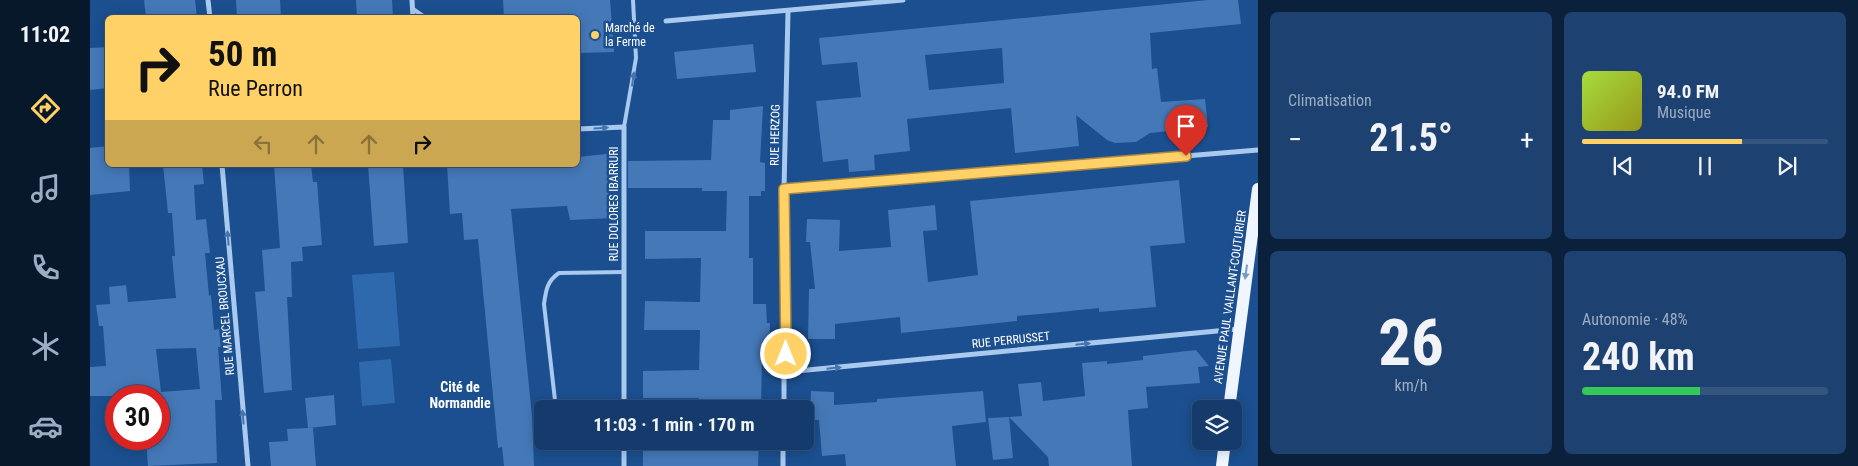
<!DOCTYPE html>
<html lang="fr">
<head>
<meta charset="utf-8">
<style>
	body { margin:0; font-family:"Roboto Condensed",sans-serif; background:#1d4271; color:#f1f3f6; height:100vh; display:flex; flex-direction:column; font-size:19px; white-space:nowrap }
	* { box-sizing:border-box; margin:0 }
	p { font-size:16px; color:#9dadc1 }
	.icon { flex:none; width:28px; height:28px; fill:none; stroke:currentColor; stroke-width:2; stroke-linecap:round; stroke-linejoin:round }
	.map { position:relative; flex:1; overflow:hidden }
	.details { display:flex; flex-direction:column; gap:12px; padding:12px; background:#0b203b; width:600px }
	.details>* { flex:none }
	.hud { position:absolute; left:15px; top:15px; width:475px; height:152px; border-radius:8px; box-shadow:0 2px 12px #0003,0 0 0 1px #33557e; background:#ffd166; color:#111; overflow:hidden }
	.buttons { position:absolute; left:1102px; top:400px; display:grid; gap:10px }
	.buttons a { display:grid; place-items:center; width:50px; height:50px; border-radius:8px; background:#143b6b; box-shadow:0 2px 12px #0003,0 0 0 1px #33557e; font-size:25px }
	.speed { position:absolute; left:15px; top:385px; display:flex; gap:10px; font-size:25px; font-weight:700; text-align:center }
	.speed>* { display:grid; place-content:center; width:65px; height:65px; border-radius:50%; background:#143b6b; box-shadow:0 2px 12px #0003,0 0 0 1px #33557e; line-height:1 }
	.speed .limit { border:8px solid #d22; background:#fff; color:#111 }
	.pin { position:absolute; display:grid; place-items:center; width:42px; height:42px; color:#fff; margin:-51px -21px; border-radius:50% 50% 50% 0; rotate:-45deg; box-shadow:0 0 5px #0007 }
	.pin .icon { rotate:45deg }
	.me { position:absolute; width:55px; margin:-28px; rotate:0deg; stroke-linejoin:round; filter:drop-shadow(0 0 4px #0008) }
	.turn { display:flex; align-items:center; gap:18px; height:105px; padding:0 20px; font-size:22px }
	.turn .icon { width:65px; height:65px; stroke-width:2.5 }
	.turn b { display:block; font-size:35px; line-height:42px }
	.lanes { display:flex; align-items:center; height:48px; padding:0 20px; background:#0003; justify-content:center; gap:25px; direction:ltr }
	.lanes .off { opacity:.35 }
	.big { font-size:38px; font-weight:700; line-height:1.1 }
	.details .widget { flex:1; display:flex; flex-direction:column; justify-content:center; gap:8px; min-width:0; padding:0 18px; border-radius:8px; background:#1d4271 }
	.details .dial { align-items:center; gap:0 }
	.dial b { font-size:65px; line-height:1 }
	.song { display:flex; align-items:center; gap:15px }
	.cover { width:60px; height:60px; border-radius:8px; background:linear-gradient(135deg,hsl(80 70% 55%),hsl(60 70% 35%)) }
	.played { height:5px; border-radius:2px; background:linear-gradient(90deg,#ffd166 65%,#33557e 65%) }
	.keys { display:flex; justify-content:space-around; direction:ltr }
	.heat { display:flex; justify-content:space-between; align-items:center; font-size:28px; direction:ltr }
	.charge { height:8px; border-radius:4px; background:linear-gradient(90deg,#34c759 48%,#33557e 0) }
	.details .tiles { flex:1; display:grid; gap:12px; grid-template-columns:repeat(2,1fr) }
	.trip { position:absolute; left:444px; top:400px; width:280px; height:50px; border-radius:8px; background:#143b6b; box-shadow:0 2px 12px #0003,0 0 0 1px #33557e; font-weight:700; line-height:50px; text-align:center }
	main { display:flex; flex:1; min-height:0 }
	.menu { display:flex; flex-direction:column; width:90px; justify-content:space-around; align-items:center; background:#08182b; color:#9dadc1 }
	.menu .icon { width:35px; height:35px }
	.menu .active { color:#ffd166 }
	.menu b { font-size:22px; color:#f1f3f6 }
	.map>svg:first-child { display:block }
</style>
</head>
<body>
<main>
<nav class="menu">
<b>11:02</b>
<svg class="icon active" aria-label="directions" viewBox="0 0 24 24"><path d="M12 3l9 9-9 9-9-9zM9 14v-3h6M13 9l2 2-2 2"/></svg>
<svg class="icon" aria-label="music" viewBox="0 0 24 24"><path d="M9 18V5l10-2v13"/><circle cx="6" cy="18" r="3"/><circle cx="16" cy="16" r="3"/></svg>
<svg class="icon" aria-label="phone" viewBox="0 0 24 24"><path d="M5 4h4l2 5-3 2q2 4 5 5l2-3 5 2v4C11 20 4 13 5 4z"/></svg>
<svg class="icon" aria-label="climate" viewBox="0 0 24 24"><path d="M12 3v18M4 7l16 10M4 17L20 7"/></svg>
<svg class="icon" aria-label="car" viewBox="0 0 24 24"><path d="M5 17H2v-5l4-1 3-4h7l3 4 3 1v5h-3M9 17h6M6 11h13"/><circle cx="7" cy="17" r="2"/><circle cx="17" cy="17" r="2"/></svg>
</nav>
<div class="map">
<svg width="1168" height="466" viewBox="0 0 1168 466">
	<rect width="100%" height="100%" fill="#1b4f8f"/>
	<!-- green -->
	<g fill="#2e69ad">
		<path d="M304,272L310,346L268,349L262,275Z"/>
		<path d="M301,359L305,403L272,406L269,362Z"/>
	</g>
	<!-- building -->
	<g fill="#4478b7" fill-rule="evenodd">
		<path d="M54,0H105L107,18H56Z"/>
		<path d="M146,0H190L191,18H147Z"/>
		<path d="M266,0H302L303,18H267Z"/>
		<path d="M413,0H520L524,52L488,53V18H414Z"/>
		<path d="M1118,0H1148L1151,24L1060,33L1062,69L1067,68L1071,102L1115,99L1118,127L1060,133L1046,142L1025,143L1017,140L986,115L989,146L925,153L921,108L817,119L820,151L784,155L785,170L759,172L758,159L733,162L726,101L771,97L767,62L732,65L729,38ZM912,48L914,83L839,90L835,55Z"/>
		<path d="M663,44L666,72L587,79L584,52Z"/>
		<path d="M18,47V88L0,90V48Z"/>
		<path d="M673,106L670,162L675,163V191H671V196H659V258H663V304H676L677,323H680L679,356H672L671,409H608L609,398H553V371L609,370L610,330H554L555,301L610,302L611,258L555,259V231H636L637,191H612V188H538V161L621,160L623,120H640V110Z"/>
		<path d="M18,146V165H39L40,191L0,195V148Z"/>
		<path d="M524,153V161H530V188H523V218L480,220L477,206L421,209L442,416L444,466H414L412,447L408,448L388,239L374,240L372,213L360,214L357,165H488V157Z"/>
		<path d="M73,165H112L114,184L104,185L106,220L116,219L120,253H115L119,296L121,295L124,330L129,329L131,347H128L132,400H125L127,463L58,466L56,439H69V396H0V367L16,366L13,326H9L6,305L20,304L19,287L36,285L38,302L86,298L82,256H85L82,213H78ZM106,348L110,389L71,392L66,349Z"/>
		<path d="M184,165H221L223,182H227L232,245L212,247L213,261L201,262L202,297H197L202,390L174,393L165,292L175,291L172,250L190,248Z"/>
		<path d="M278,165H313L318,243L284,246Z"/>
		<path d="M1089,180L1095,243L1060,246L1066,307L1009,312V308L961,313L927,316V321L811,333L810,317L745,324V339H718L719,289H725L720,242H716L717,219L750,220L749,251L801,247L798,210L845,205L847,230L833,231L838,282L888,275L880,201Z"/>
		<path d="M1106,350L1119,366L1108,367L1110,383L1056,387L1058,408L1038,410L1042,466H959L958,457L919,417L932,416L928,384L951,382L953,401L995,396L992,363L1017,361V364L1053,360V356Z"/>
		<path d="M721,391L744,392V405L787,402V399L893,391L896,422L862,426L866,466H756L755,454L732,456L729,420H720Z"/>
		<path d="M244,395L246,425L219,428H223L226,466H181L179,442L198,441L197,429L218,428L215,398Z"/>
		<path d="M919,417L923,458L903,460L898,418Z"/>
		<path d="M649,441H669L668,466H553V442L649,444Z"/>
	</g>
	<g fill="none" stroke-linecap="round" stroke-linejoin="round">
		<!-- lane -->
		<g stroke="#a9c9ee" stroke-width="4">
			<path d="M323,9L336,18"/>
			<path d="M534,127L546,58L543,0"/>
			<path d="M466,409L454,304C456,290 457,281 469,273L534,272"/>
			<path d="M479,441L482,444L533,441"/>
		</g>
		<!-- street -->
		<g stroke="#a9c9ee" stroke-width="5">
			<path d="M118,0L120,18"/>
			<path d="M322,0L323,18"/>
			<path d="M576,21L813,0"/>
			<path d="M488,129L534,127V409"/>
			<path d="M132,165L158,466"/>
			<path d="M694,189L1168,150"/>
			<path d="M696,372L1148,329"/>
			<path d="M694,409V189L698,12"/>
			<path d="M534,441V466"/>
			<path d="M693,466V441"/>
		</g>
		<!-- primary -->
		<g stroke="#f0f6ff" stroke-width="12">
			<path d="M1139,409L1168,189"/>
			<path d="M1132,466L1135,441"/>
		</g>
	</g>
	<!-- one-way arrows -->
	<defs><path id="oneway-solid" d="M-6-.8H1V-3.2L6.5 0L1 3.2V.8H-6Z" transform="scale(1.25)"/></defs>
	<g fill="#4674ac">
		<use href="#oneway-solid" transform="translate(543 79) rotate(-82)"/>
		<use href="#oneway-solid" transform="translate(511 128) rotate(-3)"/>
		<use href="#oneway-solid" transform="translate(138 238) rotate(-95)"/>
		<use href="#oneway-solid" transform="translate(993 344) rotate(-6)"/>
		<use href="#oneway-solid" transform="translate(744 368) rotate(-6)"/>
		<use href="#oneway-solid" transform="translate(153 417) rotate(-95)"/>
	</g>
	<use fill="#7b9ac1" href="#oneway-solid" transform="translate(1156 272) rotate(98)"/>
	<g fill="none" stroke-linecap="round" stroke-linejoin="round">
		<defs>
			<path id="route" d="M696,354L694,189L1096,156"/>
		</defs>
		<!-- route casing -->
		<use href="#route" stroke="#a68842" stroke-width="12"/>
		<!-- route -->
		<use href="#route" stroke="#ffd166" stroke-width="9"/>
	</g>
	<!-- markers -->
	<circle fill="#ffd166" stroke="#1b4f8f" stroke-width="2" cx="505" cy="35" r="5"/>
	<g text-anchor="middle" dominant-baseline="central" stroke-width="5" stroke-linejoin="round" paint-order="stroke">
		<!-- poi labels -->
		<g font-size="12" fill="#fff" stroke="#1b4f8f" text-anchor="start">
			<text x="515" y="28">Marché de<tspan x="515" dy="14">la Ferme</tspan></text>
		</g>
		<!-- street labels -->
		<g font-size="12" fill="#fff" stroke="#1b4f8f">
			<text transform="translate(685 135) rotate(-89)">RUE HERZOG</text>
			<text transform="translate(524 204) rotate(-90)">RUE DOLORES IBARRURI</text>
			<text transform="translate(1140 297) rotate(-82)">AVENUE PAUL VAILLANT-COUTURIER</text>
			<text transform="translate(135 316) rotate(-95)">RUE MARCEL BROUCXAU</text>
			<text transform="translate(921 340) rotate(-6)">RUE PERRUSSET</text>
		</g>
		<!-- neighbourhood labels -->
		<g font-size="14" font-weight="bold" fill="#fff" stroke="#1b4f8f">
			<text x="370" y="387">Cité de<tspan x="370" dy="16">Normandie</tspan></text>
		</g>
	</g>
</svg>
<div class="buttons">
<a><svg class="icon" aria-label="layers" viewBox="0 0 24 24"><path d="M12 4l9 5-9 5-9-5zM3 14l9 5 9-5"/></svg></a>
</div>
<div class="speed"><div class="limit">30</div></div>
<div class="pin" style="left:1096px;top:156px;background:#d93025"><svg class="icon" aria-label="arrive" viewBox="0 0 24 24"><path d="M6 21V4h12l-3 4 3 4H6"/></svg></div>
<svg class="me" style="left:696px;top:354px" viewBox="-20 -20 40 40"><circle r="17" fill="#ffd166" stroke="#fff" stroke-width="3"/><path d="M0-11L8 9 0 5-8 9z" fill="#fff"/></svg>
<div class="trip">11:03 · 1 min · 170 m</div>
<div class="hud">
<div class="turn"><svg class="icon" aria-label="right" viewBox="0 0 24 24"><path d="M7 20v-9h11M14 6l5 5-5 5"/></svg><div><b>50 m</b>Rue Perron</div></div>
<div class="lanes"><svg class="icon off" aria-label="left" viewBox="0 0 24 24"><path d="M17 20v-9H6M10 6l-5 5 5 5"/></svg><svg class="icon off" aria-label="ahead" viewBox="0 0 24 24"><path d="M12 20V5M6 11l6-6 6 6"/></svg><svg class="icon off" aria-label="ahead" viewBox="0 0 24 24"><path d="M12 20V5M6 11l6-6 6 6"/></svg><svg class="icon" aria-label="right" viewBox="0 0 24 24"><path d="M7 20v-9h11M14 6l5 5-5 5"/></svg></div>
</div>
</div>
<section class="details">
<div class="tiles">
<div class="widget"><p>Climatisation</p>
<div class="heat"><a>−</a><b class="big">21.5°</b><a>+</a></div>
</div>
<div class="widget">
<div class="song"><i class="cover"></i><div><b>94.0 FM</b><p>Musique</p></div></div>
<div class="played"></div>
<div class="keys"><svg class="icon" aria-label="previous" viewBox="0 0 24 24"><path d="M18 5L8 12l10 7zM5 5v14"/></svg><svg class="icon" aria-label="pause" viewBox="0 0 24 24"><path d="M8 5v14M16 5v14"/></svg><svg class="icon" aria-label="next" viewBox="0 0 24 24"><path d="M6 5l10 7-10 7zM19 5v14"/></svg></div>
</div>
<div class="widget dial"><b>26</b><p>km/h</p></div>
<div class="widget"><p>Autonomie · 48%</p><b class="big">240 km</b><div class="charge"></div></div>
</div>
</section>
</main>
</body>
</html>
